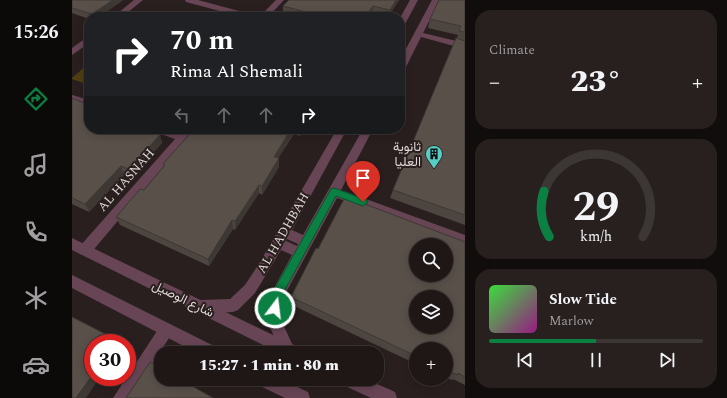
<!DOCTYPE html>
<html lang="en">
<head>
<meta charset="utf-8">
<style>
	body { margin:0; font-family:Spectral,Vazirmatn,serif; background:#27201f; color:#f1f3f6; height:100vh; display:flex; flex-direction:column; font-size:15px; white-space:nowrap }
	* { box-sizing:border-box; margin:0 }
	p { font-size:13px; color:#a19fa1 }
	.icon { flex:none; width:22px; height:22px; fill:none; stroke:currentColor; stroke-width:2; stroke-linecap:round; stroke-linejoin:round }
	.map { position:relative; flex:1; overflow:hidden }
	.sheet { display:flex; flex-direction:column; gap:10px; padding:10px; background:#110d0c; width:262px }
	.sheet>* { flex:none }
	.top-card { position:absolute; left:12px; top:12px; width:321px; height:122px; border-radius:16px; box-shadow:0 2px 10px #0003,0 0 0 1px #3c3635; background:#202124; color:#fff; overflow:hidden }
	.buttons { position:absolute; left:337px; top:238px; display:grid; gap:8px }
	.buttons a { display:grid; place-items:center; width:44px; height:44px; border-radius:50%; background:#1f1716; box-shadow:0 2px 10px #0003,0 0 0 1px #3c3635; font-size:20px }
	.speed { position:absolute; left:12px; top:334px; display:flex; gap:8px; font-size:20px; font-weight:700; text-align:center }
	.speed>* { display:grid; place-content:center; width:52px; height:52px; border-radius:50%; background:#1f1716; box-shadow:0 2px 10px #0003,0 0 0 1px #3c3635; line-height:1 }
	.speed .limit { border:6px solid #d22; background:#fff; color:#111 }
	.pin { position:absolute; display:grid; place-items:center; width:34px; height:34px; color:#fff; margin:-41px -17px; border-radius:50% 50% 50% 0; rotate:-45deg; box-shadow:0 0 4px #0007 }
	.pin .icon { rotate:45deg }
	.me { position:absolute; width:44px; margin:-22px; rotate:15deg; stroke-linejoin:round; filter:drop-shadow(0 0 3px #0008) }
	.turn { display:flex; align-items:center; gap:14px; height:84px; padding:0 20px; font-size:18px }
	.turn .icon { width:52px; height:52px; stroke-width:2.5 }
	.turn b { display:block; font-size:28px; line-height:34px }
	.lanes { display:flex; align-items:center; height:38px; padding:0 20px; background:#0003; justify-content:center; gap:20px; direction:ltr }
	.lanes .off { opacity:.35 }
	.big { font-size:30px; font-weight:800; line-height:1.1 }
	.sheet .card { flex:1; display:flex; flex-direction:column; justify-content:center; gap:6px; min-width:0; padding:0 14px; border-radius:16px; background:#27201f }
	.sheet .dial { align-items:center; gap:0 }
	.dial svg { height:104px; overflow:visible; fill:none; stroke:#3c3635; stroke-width:7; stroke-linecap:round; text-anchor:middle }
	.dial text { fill:#f1f3f6; stroke:none }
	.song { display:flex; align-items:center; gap:12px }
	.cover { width:48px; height:48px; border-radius:6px; background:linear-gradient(135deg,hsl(120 70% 55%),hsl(310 70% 35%)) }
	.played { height:4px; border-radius:2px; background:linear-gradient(90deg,#0b8043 50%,#3c3635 50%) }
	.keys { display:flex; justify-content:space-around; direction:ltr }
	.heat { display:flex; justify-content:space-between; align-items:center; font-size:22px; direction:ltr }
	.trip { position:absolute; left:82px; top:346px; width:230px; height:40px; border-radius:16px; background:#1f1716; box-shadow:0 2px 10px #0003,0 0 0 1px #3c3635; font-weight:800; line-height:40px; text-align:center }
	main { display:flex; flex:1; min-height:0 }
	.menu { display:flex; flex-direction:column; width:72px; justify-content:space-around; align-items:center; background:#0c0909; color:#a19fa1 }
	.menu .icon { width:28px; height:28px }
	.menu .selected { color:#0b8043 }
	.menu b { font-size:18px; color:#f1f3f6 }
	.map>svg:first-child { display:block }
</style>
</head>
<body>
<main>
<nav class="menu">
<b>15:26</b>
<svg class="icon selected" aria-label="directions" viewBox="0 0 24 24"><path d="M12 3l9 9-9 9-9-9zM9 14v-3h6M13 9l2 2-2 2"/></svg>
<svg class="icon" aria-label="music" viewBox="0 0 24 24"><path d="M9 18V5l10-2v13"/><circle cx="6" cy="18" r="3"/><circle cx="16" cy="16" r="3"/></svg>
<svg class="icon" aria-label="phone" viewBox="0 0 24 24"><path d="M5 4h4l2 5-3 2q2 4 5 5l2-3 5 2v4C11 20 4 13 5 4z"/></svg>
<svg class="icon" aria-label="climate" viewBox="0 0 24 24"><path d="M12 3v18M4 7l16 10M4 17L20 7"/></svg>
<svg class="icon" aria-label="car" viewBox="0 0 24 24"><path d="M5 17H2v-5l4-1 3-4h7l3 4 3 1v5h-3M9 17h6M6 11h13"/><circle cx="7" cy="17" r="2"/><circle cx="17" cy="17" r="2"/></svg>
</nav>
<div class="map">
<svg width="393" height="398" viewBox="0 0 393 398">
	<rect width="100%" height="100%" fill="#291f1e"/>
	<!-- green -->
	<path fill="#4f3f11" d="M17,63V85L0,79V78Z"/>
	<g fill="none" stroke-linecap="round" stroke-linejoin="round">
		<!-- minor -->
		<g fill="#684555" fill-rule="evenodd">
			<path d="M62,0H71L50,17H41Z"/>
			<path d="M113,0H126L182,15L183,17H170L114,2Z"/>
			<path d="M204,0H212L196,17H187Z"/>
			<path d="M338,0H346L332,26L328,29V18Z"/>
			<path d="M360,0H368L351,33L393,43V49L349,37L333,69L328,72V60Z"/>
			<path d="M17,36V43L0,55V48Z"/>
			<path d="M0,95L17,100V107L0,102Z"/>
			<path d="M82,129H98L109,133L112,129H123L18,254L13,256L8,254L6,250L8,246L103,139L83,132Z"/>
			<path d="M265,129H275L220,230L231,235L291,129H301L269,190L393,235V245L265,198L211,298L209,320L222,348L219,353H209L195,320L197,297L220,255L209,250L183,293L166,310L161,312L129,314L124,312L122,307L124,302L129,300L158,299L173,285L188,262ZM215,239L226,244L225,246L214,241Z"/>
			<path d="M94,323L99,325L101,330L99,335L58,398H41L89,325Z"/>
		</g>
		<!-- tertiary -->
		<g fill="#684555" fill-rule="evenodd">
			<path d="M0,238L228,348L231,353H207L0,250Z"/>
			<path d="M0,275L146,348L149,353H125L0,288Z"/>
			<path d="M184,379H209L236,392L238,398H213L186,385Z"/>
			<path d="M269,379H294L323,392L325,398H299L271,385Z"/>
		</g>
	</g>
	<!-- wall -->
	<g fill="#4d4540">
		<path d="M0,0H51L27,17H17V19L0,13Z"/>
		<path d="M217,0H327L316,17H312L300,14L297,17H223L211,14V6Z"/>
		<path d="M393,0V225L318,198L321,190L386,35L356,28L358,19Z"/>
		<path d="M0,98L88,135L90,143L59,177L52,175L17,212L0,204Z"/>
		<path d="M122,129H232L228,136L222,134L206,158H207V167L190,195L187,193L163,230L161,229L137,266L48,225L44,217L72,190L92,166L91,164Z"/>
		<path d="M393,242V385L381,379L380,380L374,378V349H344V364L218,304L219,297L246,249Z"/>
	</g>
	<!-- shaded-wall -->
	<g fill="#3e3834">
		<path d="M41,0H51L27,17H20V14Z"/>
		<path d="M324,0H327L316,17L318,10Z"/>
		<path d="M301,6L300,14L297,17H293Z"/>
		<path d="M219,129H222V134L202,165V157Z"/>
		<path d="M229,129H232L228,136Z"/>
		<path d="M88,135L90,143L59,177L56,169Z"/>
		<path d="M207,158V167L190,195V186Z"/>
		<path d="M49,166L52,175L17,212L13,204Z"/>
		<path d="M187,185V193L163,230V221Z"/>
		<path d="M160,220L161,229L137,266L136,259Z"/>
		<path d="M21,374V377H28L14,398H4Z"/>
	</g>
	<!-- building -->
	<g fill="#59504a" stroke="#3e3834" fill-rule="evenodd">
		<path d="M0,0H41L20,14L0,8Z"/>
		<path d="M217,0H324L318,10L301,6L293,17H267L252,13L249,16L211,6Z"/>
		<path d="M367,0H393V32L387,31L389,26L358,19Z"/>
		<path d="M384,38L393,41V215L321,190Z"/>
		<path d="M0,98L17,105V129H84L88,135L56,169L49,166L13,204L0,198Z"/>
		<path d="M122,129H219L202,157L207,158L190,186L187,185L163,221L160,220L136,259L44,217L68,189L72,190L93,165L91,164Z"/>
		<path d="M277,198L393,242V377L386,373V375L374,370V349H344V356L219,297L244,248L246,249L272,199ZM344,245H374V275H344ZM344,297H374V327H344Z"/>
		<path d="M0,317L45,340L43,343H21V374L4,398H0Z"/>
		<path d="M78,362L89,368V379H108L141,398H54Z"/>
	</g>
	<!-- route -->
	<path fill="#0b8043" stroke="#07532c" d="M262,188L295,200L296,202L291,206L264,196L209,297L206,312L203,313L199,312L197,308L200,293L259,189Z"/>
	<!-- icons -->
	<defs>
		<symbol id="building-pin" viewBox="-11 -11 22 30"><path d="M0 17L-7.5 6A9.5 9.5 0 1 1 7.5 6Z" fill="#56cec4" stroke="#291f1e"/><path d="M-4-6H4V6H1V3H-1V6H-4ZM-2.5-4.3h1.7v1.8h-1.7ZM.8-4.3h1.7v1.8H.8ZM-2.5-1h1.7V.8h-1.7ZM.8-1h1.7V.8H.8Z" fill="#111"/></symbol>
	</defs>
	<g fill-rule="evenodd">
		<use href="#building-pin" x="352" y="144" width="20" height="27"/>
	</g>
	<g text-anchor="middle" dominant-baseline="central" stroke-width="4" stroke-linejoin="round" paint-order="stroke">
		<!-- poi labels -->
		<g font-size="13" fill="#ded7d6" stroke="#291f1e" text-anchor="end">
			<text x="349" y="147">ثانوية<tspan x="349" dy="15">العليا</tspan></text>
		</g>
		<!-- street labels -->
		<g font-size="13" fill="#ded7d6" stroke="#291f1e">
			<text transform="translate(54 180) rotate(-49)">AL HASNAH</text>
			<text transform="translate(211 233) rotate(-60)">AL HADHBAH</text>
			<text transform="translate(111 299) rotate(26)">شارع الوصيل</text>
		</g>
	</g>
</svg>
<div class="buttons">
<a><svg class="icon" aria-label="search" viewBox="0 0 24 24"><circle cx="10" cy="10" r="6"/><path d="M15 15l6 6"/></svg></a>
<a><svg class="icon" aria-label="layers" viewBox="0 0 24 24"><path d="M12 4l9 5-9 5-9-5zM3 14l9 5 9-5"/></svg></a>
<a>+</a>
</div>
<div class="speed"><div class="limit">30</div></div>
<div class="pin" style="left:291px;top:202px;background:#d93025"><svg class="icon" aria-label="arrive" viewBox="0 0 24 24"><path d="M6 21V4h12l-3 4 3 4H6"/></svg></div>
<svg class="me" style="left:203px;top:308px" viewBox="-20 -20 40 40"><circle r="17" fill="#0b8043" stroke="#fff" stroke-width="3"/><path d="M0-11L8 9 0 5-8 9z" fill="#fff"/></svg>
<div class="trip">15:27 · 1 min · 80 m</div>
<div class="top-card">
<div class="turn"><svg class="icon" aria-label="right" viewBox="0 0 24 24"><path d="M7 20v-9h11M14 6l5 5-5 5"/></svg><div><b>70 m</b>Rima Al Shemali</div></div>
<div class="lanes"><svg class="icon off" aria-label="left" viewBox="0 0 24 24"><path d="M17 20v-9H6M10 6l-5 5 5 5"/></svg><svg class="icon off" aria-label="ahead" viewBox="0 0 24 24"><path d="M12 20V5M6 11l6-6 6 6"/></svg><svg class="icon off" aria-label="ahead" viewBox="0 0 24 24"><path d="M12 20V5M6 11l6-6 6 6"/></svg><svg class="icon" aria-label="right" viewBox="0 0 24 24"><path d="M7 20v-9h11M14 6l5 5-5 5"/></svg></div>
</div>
</div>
<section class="sheet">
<div class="card"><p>Climate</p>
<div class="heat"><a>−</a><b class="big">23°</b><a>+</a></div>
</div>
<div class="card dial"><svg viewBox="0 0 100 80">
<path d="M14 69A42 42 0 1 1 86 69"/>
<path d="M14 69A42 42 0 0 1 10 34" stroke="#0b8043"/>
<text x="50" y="56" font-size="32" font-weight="700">29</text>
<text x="50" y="72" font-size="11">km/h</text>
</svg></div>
<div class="card">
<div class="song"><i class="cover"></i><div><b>Slow Tide</b><p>Marlow</p></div></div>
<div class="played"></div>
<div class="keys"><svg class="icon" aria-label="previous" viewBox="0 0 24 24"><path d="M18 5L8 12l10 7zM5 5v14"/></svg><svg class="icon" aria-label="pause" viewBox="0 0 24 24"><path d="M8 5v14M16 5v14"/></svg><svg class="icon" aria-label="next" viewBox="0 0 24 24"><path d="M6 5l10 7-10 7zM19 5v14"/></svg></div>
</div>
</section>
</main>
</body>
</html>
